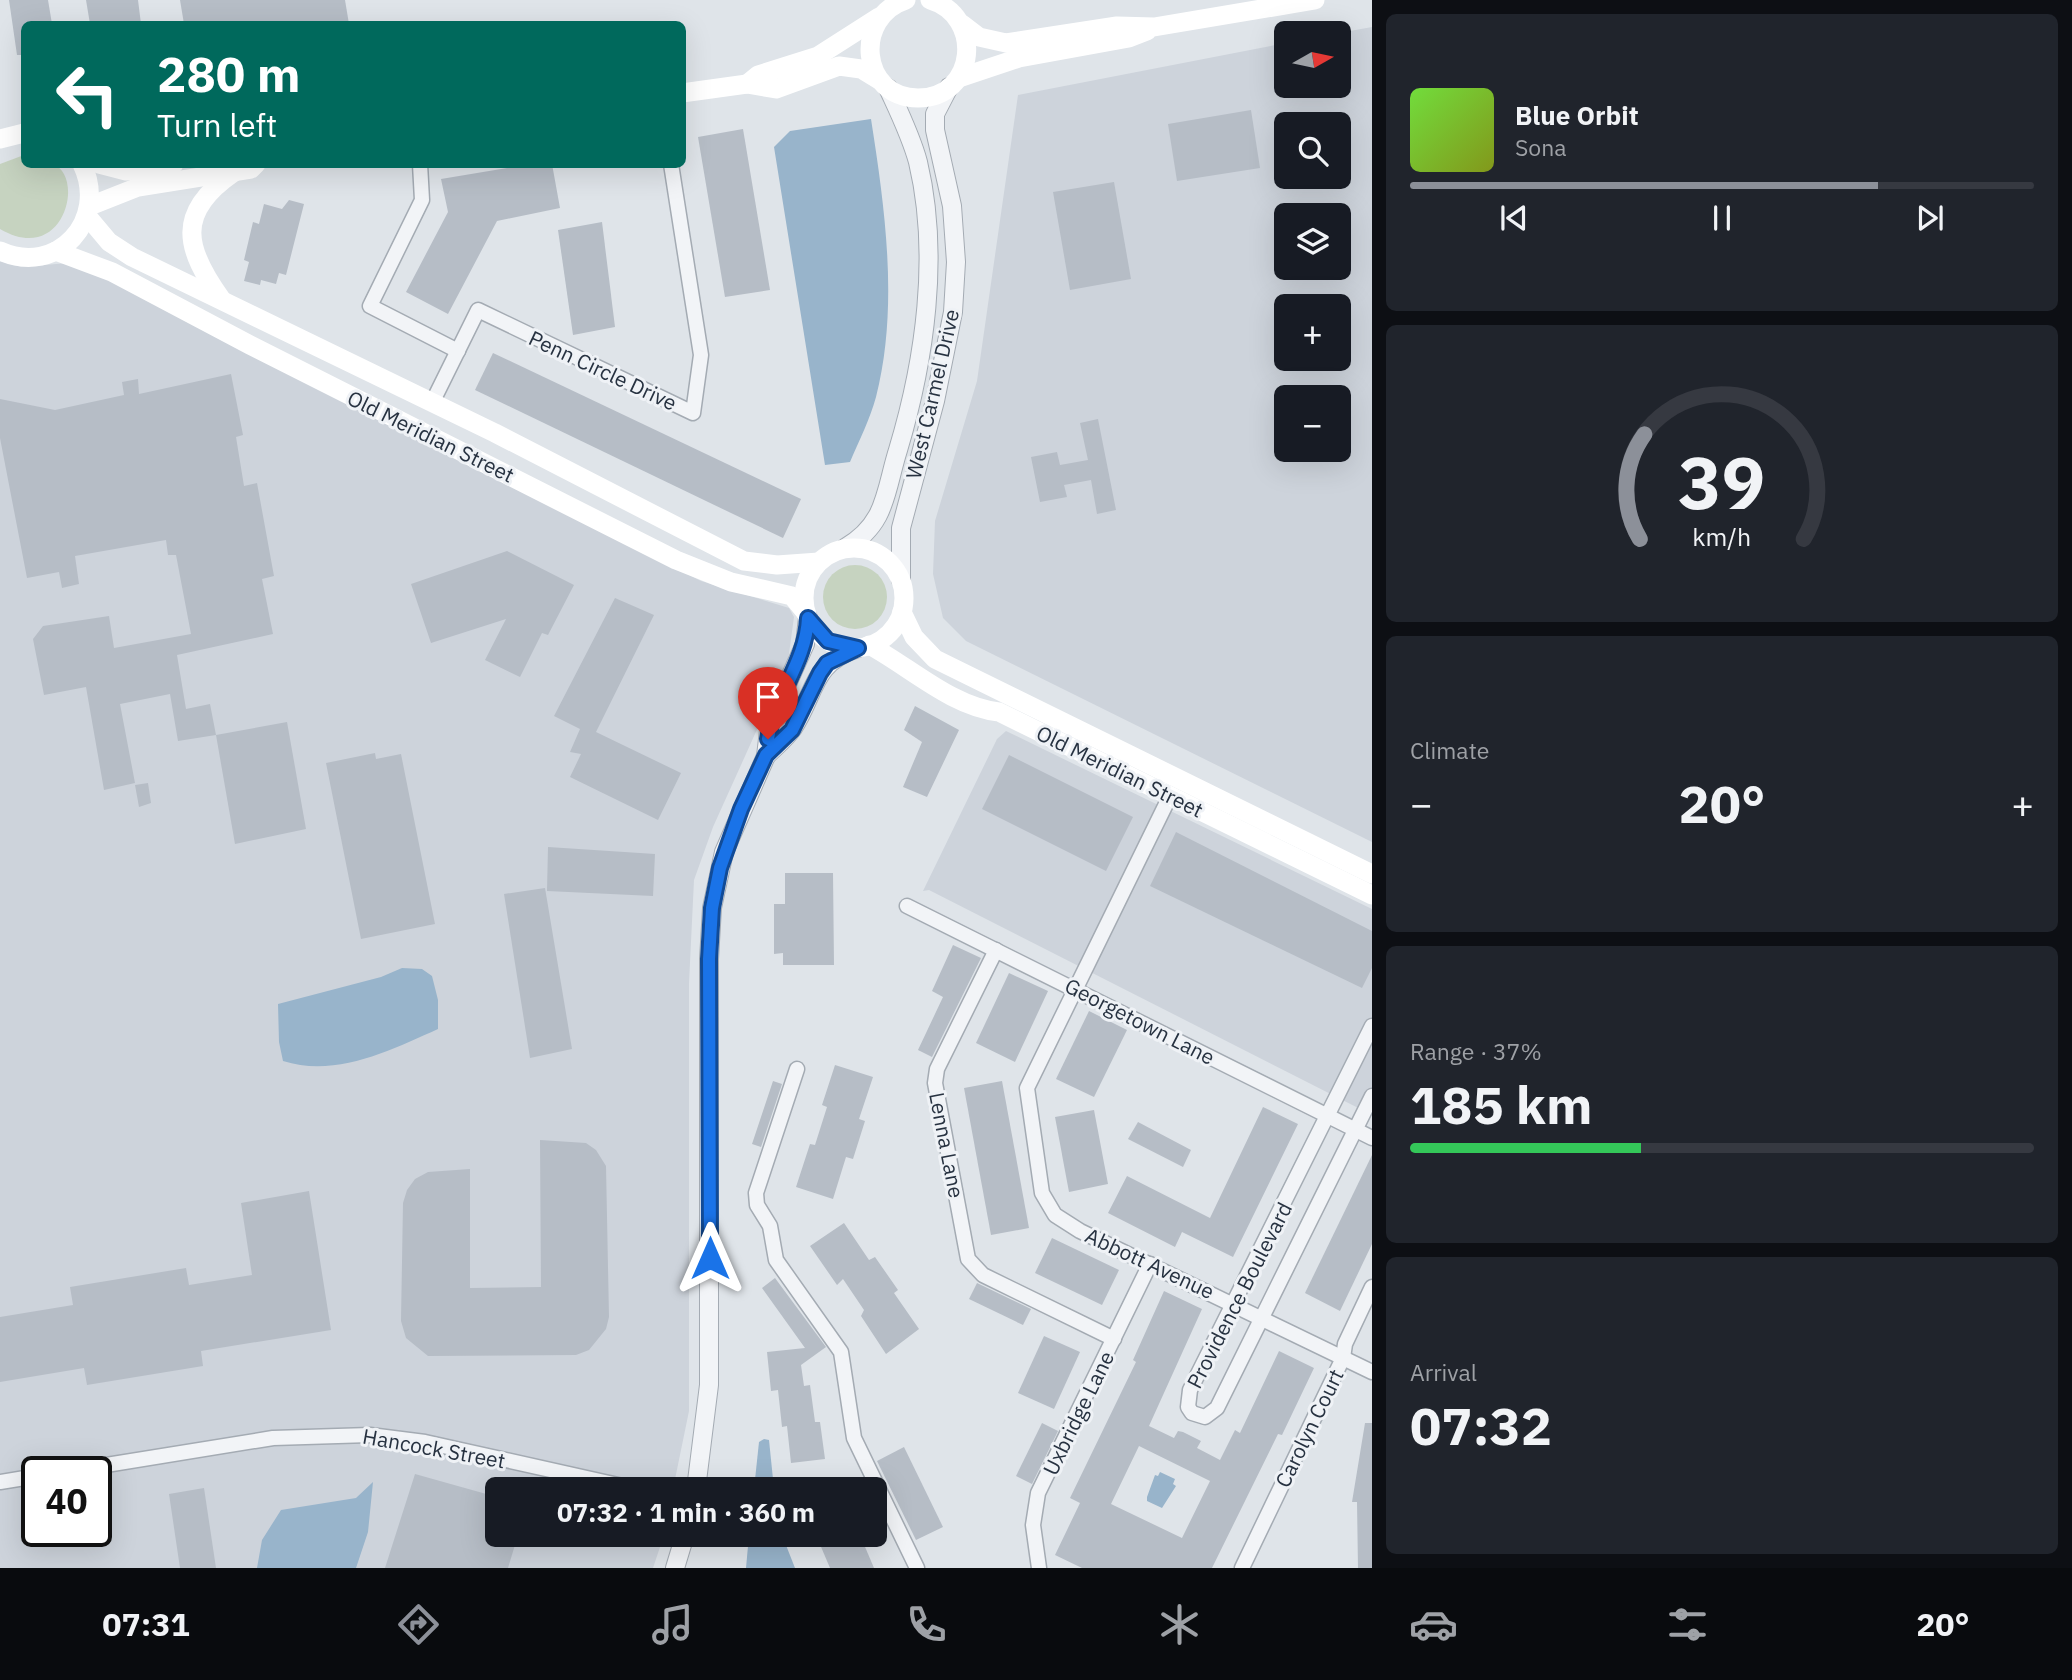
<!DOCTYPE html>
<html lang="en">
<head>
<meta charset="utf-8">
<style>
	body { margin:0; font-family:"IBM Plex Sans",sans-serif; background:#20242c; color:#f1f3f6; height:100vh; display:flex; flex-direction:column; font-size:26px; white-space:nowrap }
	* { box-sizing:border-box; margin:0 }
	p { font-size:23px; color:#9ea1a6 }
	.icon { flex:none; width:38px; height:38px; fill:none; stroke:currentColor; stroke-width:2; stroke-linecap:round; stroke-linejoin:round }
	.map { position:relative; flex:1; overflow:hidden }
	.details { display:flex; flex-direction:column; gap:14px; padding:14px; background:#0d0f14; width:700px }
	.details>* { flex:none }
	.banner { position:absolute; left:21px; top:21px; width:665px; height:147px; border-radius:10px; box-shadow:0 7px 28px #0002; background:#00695c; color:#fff; overflow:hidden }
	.needle { width:46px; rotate:81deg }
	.fabs { position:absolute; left:1274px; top:21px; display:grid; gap:14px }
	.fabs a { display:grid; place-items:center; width:77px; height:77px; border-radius:10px; background:#171b24; box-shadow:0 7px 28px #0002; font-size:35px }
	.speed { position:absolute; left:21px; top:1456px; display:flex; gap:14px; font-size:35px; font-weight:700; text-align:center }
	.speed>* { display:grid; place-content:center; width:91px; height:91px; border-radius:50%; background:#171b24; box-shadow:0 7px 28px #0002; line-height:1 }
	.speed .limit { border:4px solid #111; border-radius:10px; background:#fff; color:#111 }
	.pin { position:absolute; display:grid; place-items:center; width:60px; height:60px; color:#fff; margin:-72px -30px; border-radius:50% 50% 50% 0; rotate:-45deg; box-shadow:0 0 7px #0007 }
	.pin .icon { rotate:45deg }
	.me { position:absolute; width:77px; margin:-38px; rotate:0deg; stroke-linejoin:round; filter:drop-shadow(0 0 5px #0008) }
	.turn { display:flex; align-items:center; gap:24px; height:147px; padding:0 21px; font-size:32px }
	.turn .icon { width:91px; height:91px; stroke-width:2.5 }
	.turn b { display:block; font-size:49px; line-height:60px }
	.big { font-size:52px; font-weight:700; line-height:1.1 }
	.details .tile { flex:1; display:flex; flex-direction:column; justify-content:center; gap:10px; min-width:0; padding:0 24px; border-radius:10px; background:#20242c }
	.details .dial { align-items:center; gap:0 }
	.dial svg { height:182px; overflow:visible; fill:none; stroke:#363941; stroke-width:7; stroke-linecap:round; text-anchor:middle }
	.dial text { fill:#f1f3f6; stroke:none }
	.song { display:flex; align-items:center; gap:21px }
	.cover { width:84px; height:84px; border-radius:10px; background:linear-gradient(135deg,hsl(100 70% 55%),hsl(70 70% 35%)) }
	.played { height:7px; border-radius:4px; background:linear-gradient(90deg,#8c9099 75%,#363941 75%) }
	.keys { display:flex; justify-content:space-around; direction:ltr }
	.heat { display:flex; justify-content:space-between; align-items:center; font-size:38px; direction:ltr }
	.charge { height:10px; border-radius:5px; background:linear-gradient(90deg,#34c759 37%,#363941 0) }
	.trip { position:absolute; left:485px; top:1477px; width:402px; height:70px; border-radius:10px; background:#171b24; box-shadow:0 7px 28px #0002; font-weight:700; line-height:70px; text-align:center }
	.dock { display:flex; height:112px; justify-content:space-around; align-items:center; background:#090b0e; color:#9ea1a6 }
	.dock .icon { width:49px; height:49px }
	.dock .active { color:#8c9099 }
	.dock b { font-size:32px; color:#f1f3f6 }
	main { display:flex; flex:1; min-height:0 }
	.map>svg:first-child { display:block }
</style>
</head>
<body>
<main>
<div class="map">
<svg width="1372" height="1568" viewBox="0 0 1372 1568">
	<rect width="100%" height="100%" fill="#dfe4e9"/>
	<!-- built -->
	<g fill="#cdd3db" fill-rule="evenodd">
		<path d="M1372,27V842L966,641L943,618L933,574L935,521L977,381L1018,95L1286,43V86H1339V33ZM1286,124H1339V177H1286ZM1286,215H1339V268H1286ZM1286,306H1339V359H1286ZM1286,397H1339V450H1286Z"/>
		<path d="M0,261L21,267L68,263L106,278L701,581L789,608L794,617L788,661L713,827L694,880L689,983V1411L673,1489H497V1535H664L653,1568H0ZM37,1472H96V1531H37Z"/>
		<path d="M1006,731L1372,909V1115L929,890L923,891L997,739Z"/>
	</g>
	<!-- green -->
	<g fill="#c6d3c0">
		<path d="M24,155V164C33,164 44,162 52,164C86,174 65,267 0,229V164Z"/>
		<circle cx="855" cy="597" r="32"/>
	</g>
	<!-- water -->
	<g fill="#98b4cb">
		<path d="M871,119C885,209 899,307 876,397C870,419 859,441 850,462L825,465L774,147L790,131Z"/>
		<path d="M402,968L422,969L432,976L438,1000V1029C391,1050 336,1078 283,1061L279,1042L278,1004L381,977Z"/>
		<path d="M764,1439L769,1440L774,1489H754L759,1442Z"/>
		<path d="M1160,1472L1175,1479L1173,1484L1176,1486L1162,1508L1147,1501V1497L1155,1475L1158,1476Z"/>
		<path d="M373,1482L368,1532L356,1568H257L262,1540L281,1510L356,1498Z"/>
		<path d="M749,1535H782L795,1568H746Z"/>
	</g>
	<!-- building -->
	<g fill="#b6bdc6" fill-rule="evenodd">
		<path d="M9,0H48L52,24H24V55H17Z"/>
		<path d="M86,0H138L141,24H90Z"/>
		<path d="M180,0H345L349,24H184Z"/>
		<path d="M1251,110L1260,168L1177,181L1168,124Z"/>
		<path d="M743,129L770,290L725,297L698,137Z"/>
		<path d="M531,164H552L560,208L497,221L448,314L406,292L448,212L441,179Z"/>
		<path d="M1114,182L1131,279L1070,290L1053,192Z"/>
		<path d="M289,200L304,204L286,275L279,273L276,284L261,280L260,285L244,281L249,262L244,260L253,222L259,224L264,204L282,209Z"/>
		<path d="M602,222L615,327L573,335L558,230Z"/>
		<path d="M493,353L801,499L783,538L475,390Z"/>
		<path d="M231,374L243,435L236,437L244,486L257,483L274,576L262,579L273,634L177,655L186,709L210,704L216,735L178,741L170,694L120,704L135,783L104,790L86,687L44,695L33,639L43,626L109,616L114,648L191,634L176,555H168L166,540L75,556L79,584L62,588L59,572L27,578L0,438V399L55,410L124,395L122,382L138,379L139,394Z"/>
		<path d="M1098,419L1116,510L1097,514L1091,480L1064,485L1067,497L1040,502L1031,457L1057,452L1060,465L1088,460L1080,423Z"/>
		<path d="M507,551L574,585L548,635L542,633L520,677L485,660L506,619L431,643L411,584Z"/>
		<path d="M615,598L654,615L596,732L681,773L658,820L570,777L581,754L570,752L580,729L554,716Z"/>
		<path d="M915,706L959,730L927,797L903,787L922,742L904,730Z"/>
		<path d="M287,722L306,829L235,844L216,735Z"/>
		<path d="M375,753L376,759L401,754L435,924L361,939L326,763Z"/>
		<path d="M1009,755L1133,817L1106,871L982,809Z"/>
		<path d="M148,783L151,803L139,807L135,785Z"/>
		<path d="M1176,832L1372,931V968L1362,988L1150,886Z"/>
		<path d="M548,847L655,854L653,896L547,891Z"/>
		<path d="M785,873H833L834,965H783V953L774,954V904H785Z"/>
		<path d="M545,888L572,1049L530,1058L504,894Z"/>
		<path d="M953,945L981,958L932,1057L918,1050L943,997L932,991Z"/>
		<path d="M1009,973L1048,991L1015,1062L976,1043Z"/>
		<path d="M1089,1011L1127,1030L1094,1097L1056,1079Z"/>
		<path d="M835,1065L873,1077L859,1119L865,1121L853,1159L846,1157L833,1199L796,1187L810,1144L815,1145L827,1107L822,1105Z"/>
		<path d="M773,1081L782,1084L761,1147L752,1144Z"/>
		<path d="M1002,1081L1029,1228L991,1235L964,1088Z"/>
		<path d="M1263,1107L1298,1124L1233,1257L1182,1232L1175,1247L1108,1213L1127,1176L1210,1218Z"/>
		<path d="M1094,1110L1108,1184L1069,1192L1055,1117Z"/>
		<path d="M1138,1122L1191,1150L1183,1167L1128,1139Z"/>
		<path d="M540,1140L586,1143L596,1150L606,1166L609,1317L606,1329L589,1350L576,1355L428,1356L406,1338L401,1321L403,1203L407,1190L415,1179L428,1172L470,1169V1288L541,1287Z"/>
		<path d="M1372,1155V1244L1340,1311L1305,1293Z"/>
		<path d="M309,1191L331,1330L201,1351L203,1366L87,1385L84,1368L0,1382V1317L73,1305L70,1287L186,1268L189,1285L252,1275L241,1203Z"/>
		<path d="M844,1223L869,1260L875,1257L898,1290L894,1293L919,1329L886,1354L861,1316L864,1310L843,1279L837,1285L810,1246Z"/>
		<path d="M1052,1238L1119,1270L1102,1305L1035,1273Z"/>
		<path d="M775,1278L826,1347L801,1365L804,1386L810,1385L815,1422H820L825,1459L791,1463L787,1426L782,1427L778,1390L771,1391L767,1352L805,1348L762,1288Z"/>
		<path d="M977,1283L1031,1309L1023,1325L969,1299Z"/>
		<path d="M1164,1291L1202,1309L1149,1426L1174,1438L1178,1431L1183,1432L1201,1441L1197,1448L1220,1460L1235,1430L1240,1433L1279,1351L1314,1368L1282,1435L1278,1434L1212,1568H1082L1055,1555L1080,1503L1070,1498L1136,1362L1133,1360ZM1139,1446L1210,1481L1182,1538L1111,1504Z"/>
		<path d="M1044,1336L1080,1352L1054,1409L1018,1393Z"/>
		<path d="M1042,1423L1058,1431L1032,1484L1016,1476Z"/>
		<path d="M1365,1423H1372V1568H1358L1357,1502H1352Z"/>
		<path d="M904,1447L943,1527L916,1540L877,1461Z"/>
		<path d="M415,1474L497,1497V1535H518L508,1568H385Z"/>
		<path d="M204,1488L216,1568H180L169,1494Z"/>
		<path d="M816,1535H860L874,1568H830Z"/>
	</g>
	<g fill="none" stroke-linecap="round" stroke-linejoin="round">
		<defs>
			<g id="minor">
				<path d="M420,164L422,200L370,306L458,351"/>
				<path d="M432,403L478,310L693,413L701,355L671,164"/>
				<path d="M1170,796L1027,1088L1042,1193L1055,1215L1080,1231L1372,1372"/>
				<path d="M907,906L1372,1138"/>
				<path d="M996,950L937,1069L935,1083L968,1259L983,1275L1114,1339"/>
				<path d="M1372,1026L1190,1390L1188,1407L1192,1413L1205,1417L1217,1408L1372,1096"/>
				<path d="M797,1069L756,1193L757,1205L770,1226L776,1260L841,1352L854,1438L917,1568"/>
				<path d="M63,1472L273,1438L370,1435L425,1442L636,1489"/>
				<path d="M0,1482L37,1476"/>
				<path d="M1039,1568L1033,1525L1038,1493L1150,1264"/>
				<path d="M1242,1568L1343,1358L1345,1344L1372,1287"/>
			</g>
			<g id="tertiary">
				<path d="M845,548C887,524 885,491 898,450C925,360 940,255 918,162C911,136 899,112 888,88"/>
				<path d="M901,580V528L935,401L953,312L956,262L952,206L935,130V114L949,87"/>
				<path d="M766,756C775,747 786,738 793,728C816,693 811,663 858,648"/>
				<path d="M696,1489L709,1385V959L712,908L724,852L766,756L770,722L805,644L808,618"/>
				<path d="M675,1568L685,1535"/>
			</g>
		</defs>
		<!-- minor casing -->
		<use href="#minor" stroke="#a4abb3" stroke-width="17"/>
		<!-- tertiary casing -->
		<use href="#tertiary" stroke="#a4abb3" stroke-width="20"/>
		<!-- minor -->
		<use href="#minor" stroke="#f2f4f7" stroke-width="14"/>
		<!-- tertiary -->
		<use href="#tertiary" stroke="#f2f4f7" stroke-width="18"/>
		<!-- secondary -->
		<g stroke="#fff" stroke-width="19">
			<path d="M906,0C853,17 860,98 918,98C977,98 984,16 930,0"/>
			<path d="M962,24L979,37L1006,43L1117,26L1154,27L1315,0"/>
			<path d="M959,78L1019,58L1129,38L1147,31"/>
			<path d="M747,84L758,75L818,56L879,17"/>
			<path d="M682,93L747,84L776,89L839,66L861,69L879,80"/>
			<path d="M0,139L24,133"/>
			<path d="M99,164L126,171L174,164"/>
			<path d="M90,206L138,187L251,169L256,164"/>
			<path d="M88,217L109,242L132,257L495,433L744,561L777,565L819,562"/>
			<path d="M0,251C57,277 109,220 82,164"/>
			<path d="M56,251L112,272L250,345L676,560L731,582L792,596L806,613"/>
			<path d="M222,300C185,249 175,213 233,173"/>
			<circle cx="854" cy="598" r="50"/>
			<path d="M902,612L914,637L935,659L1372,874"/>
			<path d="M869,645C910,667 952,707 999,712L1372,895"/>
		</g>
	</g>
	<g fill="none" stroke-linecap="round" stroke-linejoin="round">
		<defs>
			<path id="route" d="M710,1258L709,959L712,908L720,868L741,809L766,755L792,730L820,673L827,663L858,648L828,641L808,618C806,663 774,696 768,739"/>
		</defs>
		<!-- route casing -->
		<use href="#route" stroke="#114b97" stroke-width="18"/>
		<!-- route -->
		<use href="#route" stroke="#1a73e8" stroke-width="12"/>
	</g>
	<g text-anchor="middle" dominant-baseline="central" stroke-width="6" stroke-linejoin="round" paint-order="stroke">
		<!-- street labels -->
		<g font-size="21" fill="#273241" stroke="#eff2f6">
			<text transform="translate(603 370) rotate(25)">Penn Circle Drive</text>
			<text transform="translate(932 394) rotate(-77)">West Carmel Drive</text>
			<text transform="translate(431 436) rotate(26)">Old Meridian Street</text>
			<text transform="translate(1120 771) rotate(26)">Old Meridian Street</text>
			<text transform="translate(1140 1021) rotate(27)">Georgetown Lane</text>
			<text transform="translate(947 1145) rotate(79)">Lenna Lane</text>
			<text transform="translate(1150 1263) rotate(25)">Abbott Avenue</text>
			<text transform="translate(1239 1295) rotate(-63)">Providence Boulevard</text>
			<text transform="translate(1078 1413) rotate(-64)">Uxbridge Lane</text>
			<text transform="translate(1309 1428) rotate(-64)">Carolyn Court</text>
			<text transform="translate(434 1448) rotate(10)">Hancock Street</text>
		</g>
	</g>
</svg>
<div class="fabs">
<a><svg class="needle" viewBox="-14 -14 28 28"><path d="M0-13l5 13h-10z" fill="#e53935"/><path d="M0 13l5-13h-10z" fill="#9ea1a6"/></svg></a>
<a><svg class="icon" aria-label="search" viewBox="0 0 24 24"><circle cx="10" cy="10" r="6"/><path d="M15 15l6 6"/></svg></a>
<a><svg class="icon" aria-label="layers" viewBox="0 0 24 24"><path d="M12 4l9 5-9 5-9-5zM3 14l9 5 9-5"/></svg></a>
<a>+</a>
<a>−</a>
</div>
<div class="speed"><div class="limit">40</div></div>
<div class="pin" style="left:768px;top:739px;background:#d93025"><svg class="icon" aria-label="arrive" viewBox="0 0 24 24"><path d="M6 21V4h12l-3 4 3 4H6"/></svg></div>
<svg class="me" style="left:710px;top:1258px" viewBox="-20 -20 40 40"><path d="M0-17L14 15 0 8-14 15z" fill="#1a73e8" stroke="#fff" stroke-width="4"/></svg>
<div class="trip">07:32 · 1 min · 360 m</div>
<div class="banner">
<div class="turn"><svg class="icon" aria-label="left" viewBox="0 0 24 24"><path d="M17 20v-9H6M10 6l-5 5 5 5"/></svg><div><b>280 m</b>Turn left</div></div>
</div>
</div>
<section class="details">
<div class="tile">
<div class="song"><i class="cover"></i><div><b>Blue Orbit</b><p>Sona</p></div></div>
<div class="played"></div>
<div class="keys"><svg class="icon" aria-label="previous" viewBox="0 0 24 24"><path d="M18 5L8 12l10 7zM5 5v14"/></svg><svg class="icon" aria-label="pause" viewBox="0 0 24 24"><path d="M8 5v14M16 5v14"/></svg><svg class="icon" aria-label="next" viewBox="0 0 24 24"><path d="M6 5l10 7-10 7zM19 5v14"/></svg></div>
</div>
<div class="tile dial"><svg viewBox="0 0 100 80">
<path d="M14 69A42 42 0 1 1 86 69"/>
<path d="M14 69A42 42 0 0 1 16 23" stroke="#8c9099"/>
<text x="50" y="56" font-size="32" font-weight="700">39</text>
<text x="50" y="72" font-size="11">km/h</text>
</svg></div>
<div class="tile"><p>Climate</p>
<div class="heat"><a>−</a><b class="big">20°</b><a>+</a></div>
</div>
<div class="tile"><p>Range · 37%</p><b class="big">185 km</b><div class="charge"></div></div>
<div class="tile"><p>Arrival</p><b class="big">07:32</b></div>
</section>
</main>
<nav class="dock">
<b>07:31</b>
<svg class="icon active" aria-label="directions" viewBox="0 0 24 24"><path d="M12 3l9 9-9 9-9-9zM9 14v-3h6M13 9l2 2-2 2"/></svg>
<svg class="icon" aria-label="music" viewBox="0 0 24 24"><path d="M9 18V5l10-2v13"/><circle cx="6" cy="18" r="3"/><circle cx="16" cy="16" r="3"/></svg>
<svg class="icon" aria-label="phone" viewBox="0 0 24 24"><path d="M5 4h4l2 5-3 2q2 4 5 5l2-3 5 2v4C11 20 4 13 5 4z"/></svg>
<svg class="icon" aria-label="climate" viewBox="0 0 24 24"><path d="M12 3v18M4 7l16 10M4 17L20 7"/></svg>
<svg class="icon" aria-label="car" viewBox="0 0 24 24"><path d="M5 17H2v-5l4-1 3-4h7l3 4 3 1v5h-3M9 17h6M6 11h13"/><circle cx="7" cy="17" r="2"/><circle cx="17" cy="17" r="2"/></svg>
<svg class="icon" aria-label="filters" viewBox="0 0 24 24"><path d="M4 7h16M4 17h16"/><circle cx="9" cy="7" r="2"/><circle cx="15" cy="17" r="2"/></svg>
<b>20°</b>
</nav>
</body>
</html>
